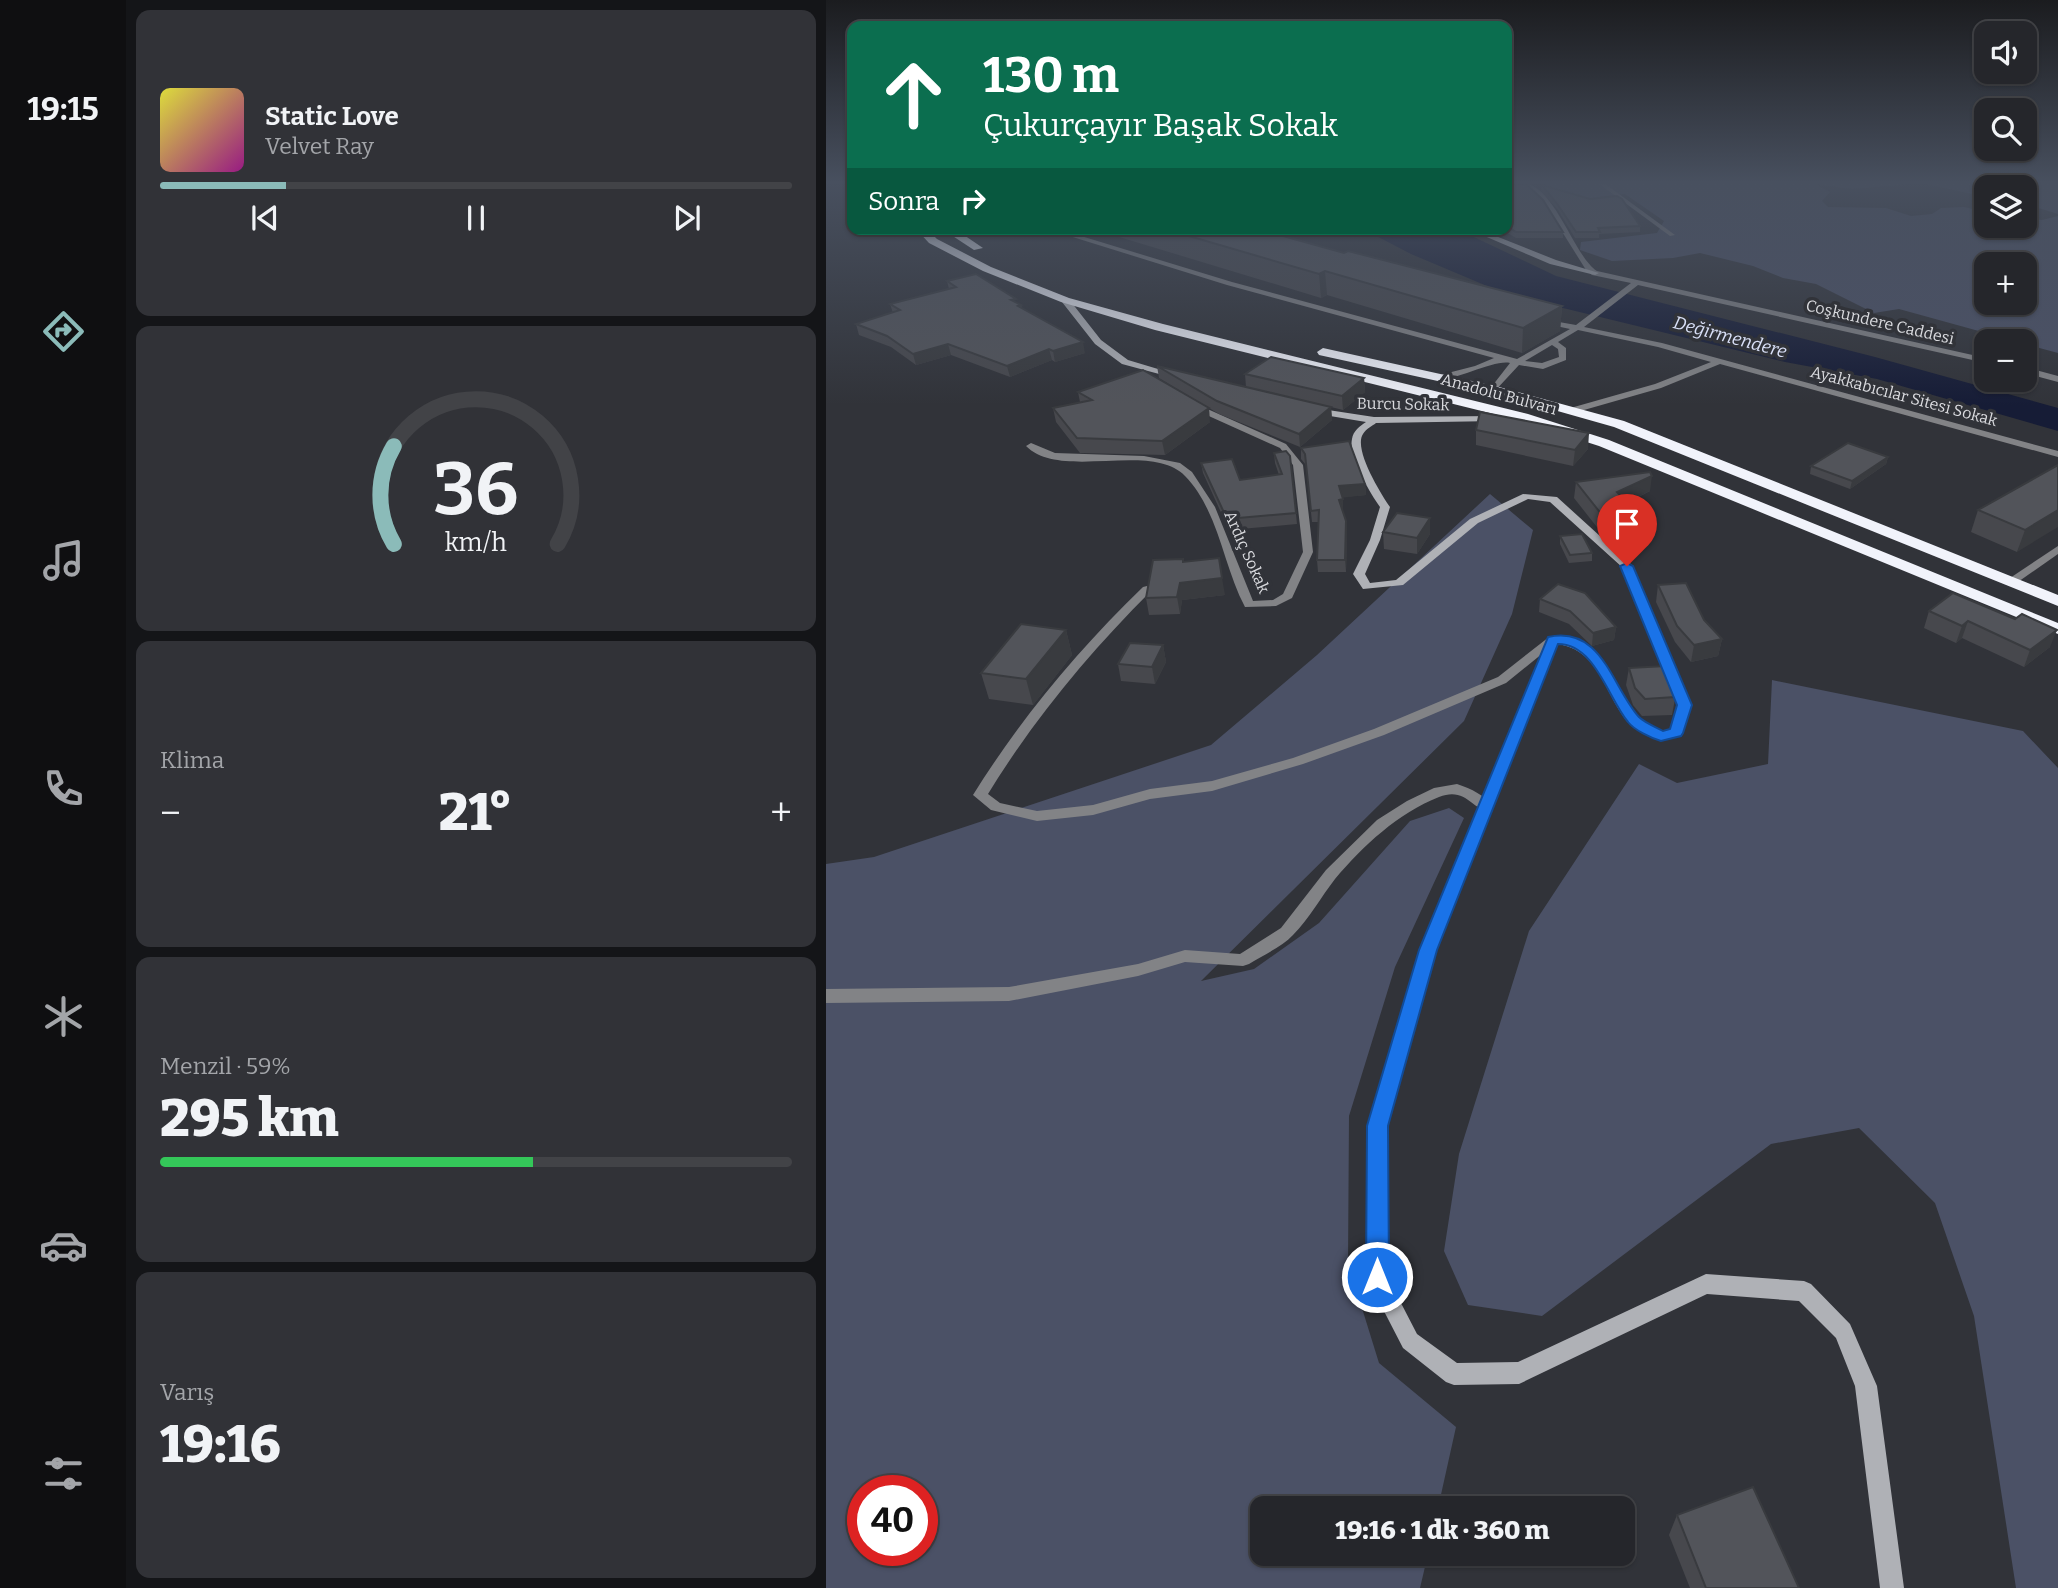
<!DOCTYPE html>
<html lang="tr">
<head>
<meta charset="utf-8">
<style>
	body { margin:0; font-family:Bitter,serif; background:#313237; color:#f1f3f6; height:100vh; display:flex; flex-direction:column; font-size:26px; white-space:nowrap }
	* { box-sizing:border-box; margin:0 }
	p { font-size:23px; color:#a3a5a9 }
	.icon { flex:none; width:38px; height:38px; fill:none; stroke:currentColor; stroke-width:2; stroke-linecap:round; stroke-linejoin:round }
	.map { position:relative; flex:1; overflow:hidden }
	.sheet { display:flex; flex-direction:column; gap:10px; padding:10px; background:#141518; width:700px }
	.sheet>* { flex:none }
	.guide { position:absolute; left:21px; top:21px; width:665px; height:214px; border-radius:14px; box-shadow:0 2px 5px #0004,0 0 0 2px #424347; background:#0b6e4f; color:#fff; overflow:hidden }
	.fabs { position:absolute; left:1148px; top:21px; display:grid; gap:14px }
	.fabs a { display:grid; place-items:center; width:63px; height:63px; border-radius:14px; background:#25262b; box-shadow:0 2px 5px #0004,0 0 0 2px #424347; font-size:35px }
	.speed { position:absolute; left:21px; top:1475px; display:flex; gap:14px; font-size:35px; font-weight:700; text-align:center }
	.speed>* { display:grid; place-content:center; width:91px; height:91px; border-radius:50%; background:#25262b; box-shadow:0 2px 5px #0004,0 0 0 2px #424347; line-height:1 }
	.speed .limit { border:10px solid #d22; background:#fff; color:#111 }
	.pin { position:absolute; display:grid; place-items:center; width:60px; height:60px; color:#fff; margin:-72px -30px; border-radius:50% 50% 50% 0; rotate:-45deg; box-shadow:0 0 7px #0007 }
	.pin .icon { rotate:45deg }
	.me { position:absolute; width:77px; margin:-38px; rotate:0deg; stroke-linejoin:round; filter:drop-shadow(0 0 5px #0008) }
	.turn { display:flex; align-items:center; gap:24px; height:147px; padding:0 21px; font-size:32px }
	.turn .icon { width:91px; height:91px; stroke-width:2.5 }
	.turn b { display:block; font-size:49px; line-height:60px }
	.then { display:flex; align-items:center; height:66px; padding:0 21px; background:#0003; gap:14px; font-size:26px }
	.big { font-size:52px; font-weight:800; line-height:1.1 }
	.sheet .tile { flex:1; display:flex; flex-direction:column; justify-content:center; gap:10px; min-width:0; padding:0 24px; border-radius:14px; background:#313237 }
	.sheet .dial { align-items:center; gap:0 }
	.dial svg { height:182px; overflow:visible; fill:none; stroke:#424347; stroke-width:7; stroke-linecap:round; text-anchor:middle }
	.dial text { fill:#f1f3f6; stroke:none }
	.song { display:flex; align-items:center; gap:21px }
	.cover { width:84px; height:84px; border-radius:10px; background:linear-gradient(135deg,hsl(60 70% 55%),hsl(310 70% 35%)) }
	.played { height:7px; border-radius:4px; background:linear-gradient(90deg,#8bbbb9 20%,#424347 20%) }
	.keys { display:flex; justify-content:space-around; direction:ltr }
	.heat { display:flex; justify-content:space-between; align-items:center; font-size:38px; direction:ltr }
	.charge { height:10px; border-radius:5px; background:linear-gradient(90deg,#34c759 59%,#424347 0) }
	.trip { position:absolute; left:424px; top:1496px; width:385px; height:70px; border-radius:14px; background:#25262b; box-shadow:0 2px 5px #0004,0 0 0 2px #424347; font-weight:800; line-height:70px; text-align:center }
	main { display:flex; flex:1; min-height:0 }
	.tab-bar { display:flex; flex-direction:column; width:126px; justify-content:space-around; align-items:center; background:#0f0f11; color:#a3a5a9 }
	.tab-bar .icon { width:49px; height:49px }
	.tab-bar .active { color:#8bbbb9 }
	.tab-bar b { font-size:32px; color:#f1f3f6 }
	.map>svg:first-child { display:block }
</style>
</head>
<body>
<main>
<nav class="tab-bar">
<b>19:15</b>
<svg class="icon active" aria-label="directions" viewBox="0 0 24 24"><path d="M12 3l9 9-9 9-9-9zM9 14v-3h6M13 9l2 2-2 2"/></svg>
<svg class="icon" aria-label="music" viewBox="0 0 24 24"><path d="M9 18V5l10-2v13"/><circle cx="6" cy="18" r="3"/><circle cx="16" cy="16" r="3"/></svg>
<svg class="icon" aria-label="phone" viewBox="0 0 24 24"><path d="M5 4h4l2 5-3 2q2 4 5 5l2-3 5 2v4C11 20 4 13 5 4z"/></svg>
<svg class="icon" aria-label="climate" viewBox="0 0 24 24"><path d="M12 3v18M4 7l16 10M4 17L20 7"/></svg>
<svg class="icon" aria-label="car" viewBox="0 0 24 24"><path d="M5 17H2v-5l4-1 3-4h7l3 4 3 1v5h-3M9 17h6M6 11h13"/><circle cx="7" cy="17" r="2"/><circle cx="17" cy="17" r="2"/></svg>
<svg class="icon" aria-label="filters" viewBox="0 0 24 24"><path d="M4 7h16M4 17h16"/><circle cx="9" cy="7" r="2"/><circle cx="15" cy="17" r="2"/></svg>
</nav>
<section class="sheet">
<div class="tile">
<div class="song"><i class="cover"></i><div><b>Static Love</b><p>Velvet Ray</p></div></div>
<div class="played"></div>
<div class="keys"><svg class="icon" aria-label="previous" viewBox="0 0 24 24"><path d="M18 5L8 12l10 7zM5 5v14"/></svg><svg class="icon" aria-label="pause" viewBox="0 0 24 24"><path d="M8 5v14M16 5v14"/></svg><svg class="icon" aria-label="next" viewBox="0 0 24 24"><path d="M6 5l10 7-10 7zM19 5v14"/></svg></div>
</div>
<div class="tile dial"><svg viewBox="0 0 100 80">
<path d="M14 69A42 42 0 1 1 86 69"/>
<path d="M14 69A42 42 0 0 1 14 26" stroke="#8bbbb9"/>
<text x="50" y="56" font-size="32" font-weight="700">36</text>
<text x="50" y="72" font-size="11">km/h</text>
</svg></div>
<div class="tile"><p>Klima</p>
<div class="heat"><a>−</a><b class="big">21°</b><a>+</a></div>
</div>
<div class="tile"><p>Menzil · 59%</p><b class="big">295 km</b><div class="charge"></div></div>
<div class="tile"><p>Varış</p><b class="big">19:16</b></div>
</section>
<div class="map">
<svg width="1232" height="1588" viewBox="0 0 1232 1588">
	<rect width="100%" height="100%" fill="#313339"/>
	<!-- green -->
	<g fill="#4b5166" fill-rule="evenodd">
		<path d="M724,183H1232V214L1199,204V187H1160V197L1095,183L1026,189L989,184L1004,192L996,201L1002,207L1060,208L1085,216L1106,214L1115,208L1138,207L1160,212V226H1199V218L1216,220L1232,216V353L1199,344V341H1189L1073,309L1048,313L990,284L957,278L927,266L874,253L847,258L786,261L754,250L755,242L831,233L838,221L799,194L773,197L769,204L715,187ZM1160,264H1199V303H1160Z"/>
		<path d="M664,494L707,530L686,614L638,721L375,981L428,969L493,923L584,821L623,808L638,818L569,967L523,1116L522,1263L553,1363L630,1427L612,1508H436V1554H602L594,1588H0V864L48,857L385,745L491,655ZM37,1491H96V1550H37Z"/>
		<path d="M946,680L1197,731L1232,768V1588H1190L1148,1316L1109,1203L1033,1128L945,1144L716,1316L642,1305L618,1251L633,1154L703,931L813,764L851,783L942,764Z"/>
	</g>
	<!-- water -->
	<path fill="#161c36" d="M537,229H631L730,276L1049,357L1232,408V431L1051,379L959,362L680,294L585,254Z"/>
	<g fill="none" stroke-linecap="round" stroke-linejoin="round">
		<!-- street -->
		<g fill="#828386" fill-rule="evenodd">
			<path d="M694,183C728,181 747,256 771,271L1160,358V363L812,285L758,327L836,343L1232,451V457L894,364L835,388L744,414L741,413V409L829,384L885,362L832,347L752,330L732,342L740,348V360L717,369L693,365L667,393L663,390L684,363C670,359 631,380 610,380V376L649,366L668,358L401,285L221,229H232L406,282L691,359L744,329L716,323V319L750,325L805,283L766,275L760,270L725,214L709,195ZM726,345L732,349L733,357L716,363L699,361Z"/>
			<path d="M772,183H778L849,235L844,236Z"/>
			<path d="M1199,367L1232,376V382L1199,373Z"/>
			<path d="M368,403L460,444L477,465L487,552L466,598L450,606L419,607C397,566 393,511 359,476C325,441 235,481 200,446L205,443L229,453L318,456L354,463L366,472L389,507L427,601L447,600L457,594L477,552L467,465L454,448L365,408V404Z"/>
			<path d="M1232,546V554L1189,584H1181V580Z"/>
			<path d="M321,586L325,587V591C263,653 208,719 162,794L174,803L211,811L267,805L324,789L386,781L467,758L548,729L672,677L723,637H731L733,640L680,683L558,735L477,764L386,791L324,799L267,815L211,821L165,810L147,795C195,718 252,650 317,587Z"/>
			<path d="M631,784C646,789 658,795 668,807L666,810C648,815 642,785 613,797C572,813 537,846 509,879C495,897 483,919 467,935C456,947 437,955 423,964L417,966L359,962L312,976L183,1001L0,1003V989L183,987L312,964L359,950L414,954L455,928L500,870L551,820L581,801L608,788Z"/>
		</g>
		<!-- secondary -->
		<g fill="#afb1b6" fill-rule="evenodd">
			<path d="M642,229H652L730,260L773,273L769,275L724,264Z"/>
			<path d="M236,298H242L275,340L302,360L352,375L348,378L296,364L269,344L236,302Z"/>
			<path d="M489,408L548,417L674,416L676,418L671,421L550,423C546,426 540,429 537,434C527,449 555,494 564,507L554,540L539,574L544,583L570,580L644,519L697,494L731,497L807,566L864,705L855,736L835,740L830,739C821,734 809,730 802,722C779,695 773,649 731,644L610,950L560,1126L561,1276L591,1334L631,1363L692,1362L880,1274L978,1281L985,1284L1024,1324L1051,1386L1078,1588H1054L1029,1386L1010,1338L973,1301L881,1294L693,1384L628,1385L620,1382L577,1348L544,1284L541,1277L542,1126L594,950L721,640C727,635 734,637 742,638C783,645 788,692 813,717C819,724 829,727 837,731L844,730L852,705L796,567L724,502L702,499L652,523L577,585L537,589L527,574L544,540L554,507C544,493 522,456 526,439C527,431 534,426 540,422L486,413V409Z"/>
		</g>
		<!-- highway -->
		<g fill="#f1f3fb" fill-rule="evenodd">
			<path d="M90,229H101L111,239L165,267L243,298L337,324L702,414L783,440L1232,623V634L773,446L692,420L329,330L235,302L157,271L103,243Z"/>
			<path d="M116,229H129L157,248L148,250Z"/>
			<path d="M497,348L673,387L798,421L1232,595V606L788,427L671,394L493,355L491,352Z"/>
		</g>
	</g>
	<!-- wall -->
	<g fill="#47484d">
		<path d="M716,185L814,226V232L773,234V238H749L732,210L715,191Z"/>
		<path d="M681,186L737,232V238H690L675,229H681Z"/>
		<path d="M259,229H432L518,253L736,306L734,331L696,353L501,295L495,298L280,233L276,235Z"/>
		<path d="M121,281L195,305L196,308L259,353L229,362L226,360L184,377L125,355L90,365L65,347L33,335L30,324L67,313L64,304L123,289Z"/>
		<path d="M331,366L420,387L419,374L538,378L539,392L517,410L505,407L506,420L474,447L393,414L333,378Z"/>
		<path d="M252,392L384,422L339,455L254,453L230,422L227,408L254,402Z"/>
		<path d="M650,430L762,449L747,466L650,445Z"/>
		<path d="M475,448L539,484L540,495L516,497L517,511L520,521L521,533L520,572H492L491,560L493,522H486L480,465L475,459Z"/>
		<path d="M448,453L464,456L471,524L403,530L377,473L375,463L414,480L453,475L449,463Z"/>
		<path d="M1062,457L1060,464L1024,489L984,474L985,466Z"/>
		<path d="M1232,465L1191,552L1145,532L1152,510Z"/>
		<path d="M750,482L824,491L801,503L805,525L774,531L748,498Z"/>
		<path d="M557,532L604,534L591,554L558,549Z"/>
		<path d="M734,536L766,553V561L743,563L734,544Z"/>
		<path d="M357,559L358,562L399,595L356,600L354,614L323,615L320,598Z"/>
		<path d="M832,585L878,620L896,639L892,656L865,662L849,642L830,602Z"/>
		<path d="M1127,593L1224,647L1198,667L1136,638L1130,643L1098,628L1103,611Z"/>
		<path d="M714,599L790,627L788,640L766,646L743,624L713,612Z"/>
		<path d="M240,630L246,655L207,705L163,699L155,673Z"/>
		<path d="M337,645L340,662L329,684L295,681L292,664Z"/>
		<path d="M803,668L850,694L846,715L816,716L807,705L800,685Z"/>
		<path d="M851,1515L973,1588H864L843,1535Z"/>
	</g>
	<!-- shaded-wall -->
	<g fill="#393b3f">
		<path d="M275,229H279L280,233L276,235Z"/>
		<path d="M499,271L501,295L495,298L493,274Z"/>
		<path d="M736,306L734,331L696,353L697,328Z"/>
		<path d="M257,342L259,353L229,362L227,351Z"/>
		<path d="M122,344L125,355L90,365L87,354Z"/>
		<path d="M223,349L226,360L184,377L181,366Z"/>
		<path d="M538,378L539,392L517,410L516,396Z"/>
		<path d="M505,407L506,420L474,447L473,434Z"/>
		<path d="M383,408L384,422L339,455L336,441Z"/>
		<path d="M763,433L762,449L747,466L749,450Z"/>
		<path d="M1062,457L1060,464L1024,489L1026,481Z"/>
		<path d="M826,476L824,491L789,508L791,492Z"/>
		<path d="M539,484L540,495L514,498L513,486Z"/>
		<path d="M517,499V511H514L513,500Z"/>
		<path d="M807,509L805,525L774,531L776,515Z"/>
		<path d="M1232,510V527L1191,552L1199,530Z"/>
		<path d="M604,518V534L591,554V538Z"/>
		<path d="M520,521L521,533L520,572L519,560Z"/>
		<path d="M396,578L399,595L356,600L354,614L351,597L354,583Z"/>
		<path d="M1142,621L1136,638L1130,643L1136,626Z"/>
		<path d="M790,627L788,640L766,646L767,633Z"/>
		<path d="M240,630L246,655L207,705L200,679Z"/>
		<path d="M1231,630L1224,647L1198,667L1204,650Z"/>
		<path d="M896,639L892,656L865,662L868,645Z"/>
		<path d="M337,645L340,662L329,684L326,667Z"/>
	</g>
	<!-- building -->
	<g fill="#52545a" stroke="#393b3f" stroke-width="2">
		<path d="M699,183L717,200L737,232H690L681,226V186L682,187Z"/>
		<path d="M716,185L764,199L791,196L796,199L814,226L772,228L774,232H750L732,205Z"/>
		<path d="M339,229H432L518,253L522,251L736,306L697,328L499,271L493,274Z"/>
		<path d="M150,274L190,299L185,300L195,305L192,306L257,342L227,351L223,349L181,366L122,344L87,354L61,336L30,324L74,310L64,304L130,287L121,281Z"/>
		<path d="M445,357L538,378L516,396L419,374Z"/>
		<path d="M331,366L505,407L473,434L391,401Z"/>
		<path d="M317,370L383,408L336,441L251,438L227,408L266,400L252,392Z"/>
		<path d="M654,412L763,433L749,450L650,430Z"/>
		<path d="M523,441L539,484L513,486L517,499L513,500L520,521L519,560H491L493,510L485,511L479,454L475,448Z"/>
		<path d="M1022,443L1062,457L1026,481L985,466Z"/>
		<path d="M460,451L464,456L470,513L401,519L375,463L406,459L414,480L456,474L448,453Z"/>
		<path d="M1232,465V510L1199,530L1152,510Z"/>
		<path d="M824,472L826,476L791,492L807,509L776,515L750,482Z"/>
		<path d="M571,513L604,518L591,538L557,532Z"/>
		<path d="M756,534L766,553L744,555L734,536Z"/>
		<path d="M393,558L396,578L354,583L351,597L320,598L327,560L357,559V562Z"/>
		<path d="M860,583L878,620L896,639L868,645L851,626L832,585Z"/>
		<path d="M732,584L759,593L790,627L767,633L744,611L714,599Z"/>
		<path d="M1127,593L1189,619L1196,614L1231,630L1204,650L1142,621L1136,626L1103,611Z"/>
		<path d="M195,624L240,630L200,679L155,673Z"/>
		<path d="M304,643L337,645L326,667L292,664Z"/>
		<path d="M840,666L850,694L849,697L819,699L809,688L803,668Z"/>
		<path d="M927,1487L973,1588H880L851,1515Z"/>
	</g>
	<!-- sky -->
	<linearGradient id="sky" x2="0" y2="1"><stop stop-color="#1b1c1f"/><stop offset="0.45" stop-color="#48505f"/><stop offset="1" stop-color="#48505f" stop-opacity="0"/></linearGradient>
	<rect width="1232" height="405" fill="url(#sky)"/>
	<!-- route -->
	<path fill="#1a73e8" stroke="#114b97" stroke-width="2" d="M801,563L807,566L866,705L857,733L855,736L835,741C825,738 808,730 802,722C782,698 769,644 732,644L611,950L562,1126L563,1277L560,1285L551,1288L543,1285L540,1277L541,1126L593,950L722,637C776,625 786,687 813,717C819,723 830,727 837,731L844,729L851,705L794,566Z"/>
	<g text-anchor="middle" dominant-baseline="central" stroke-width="7" stroke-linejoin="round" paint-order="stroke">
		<!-- far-street labels -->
		<g font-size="16" fill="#dadbdf" stroke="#313339">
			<text transform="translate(1054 322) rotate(13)">Coşkundere Caddesi</text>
			<text transform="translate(673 394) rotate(15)">Anadolu Bulvarı</text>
			<text transform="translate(1078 396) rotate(15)">Ayakkabıcılar Sitesi Sokak</text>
			<text transform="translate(577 404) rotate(1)">Burcu Sokak</text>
			<text transform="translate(421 552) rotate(66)">Ardıç Sokak</text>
		</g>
		<!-- far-water labels -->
		<g font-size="18" font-style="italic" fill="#dae1f8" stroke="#313339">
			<text transform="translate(904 337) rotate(15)">Değirmendere</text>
		</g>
	</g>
</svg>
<div class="fabs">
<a><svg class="icon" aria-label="sound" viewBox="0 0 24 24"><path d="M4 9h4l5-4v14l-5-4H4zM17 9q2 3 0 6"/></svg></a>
<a><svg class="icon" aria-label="search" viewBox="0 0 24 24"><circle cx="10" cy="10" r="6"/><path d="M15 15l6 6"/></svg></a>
<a><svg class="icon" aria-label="layers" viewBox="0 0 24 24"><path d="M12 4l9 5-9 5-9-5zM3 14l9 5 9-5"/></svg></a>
<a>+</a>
<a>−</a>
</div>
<div class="speed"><div class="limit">40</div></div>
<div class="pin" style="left:801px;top:566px;background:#d93025"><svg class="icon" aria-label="arrive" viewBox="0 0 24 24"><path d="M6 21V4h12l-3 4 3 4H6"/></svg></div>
<svg class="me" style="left:551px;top:1277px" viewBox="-20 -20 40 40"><circle r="17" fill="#1a73e8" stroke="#fff" stroke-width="3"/><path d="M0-11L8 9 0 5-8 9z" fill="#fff"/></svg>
<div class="trip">19:16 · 1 dk · 360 m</div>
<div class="guide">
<div class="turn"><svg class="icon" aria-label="ahead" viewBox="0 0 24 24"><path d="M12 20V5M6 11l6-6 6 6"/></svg><div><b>130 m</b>Çukurçayır Başak Sokak</div></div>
<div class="then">Sonra<svg class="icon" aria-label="right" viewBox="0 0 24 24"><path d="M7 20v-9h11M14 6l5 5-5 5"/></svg></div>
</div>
</div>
</main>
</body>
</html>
